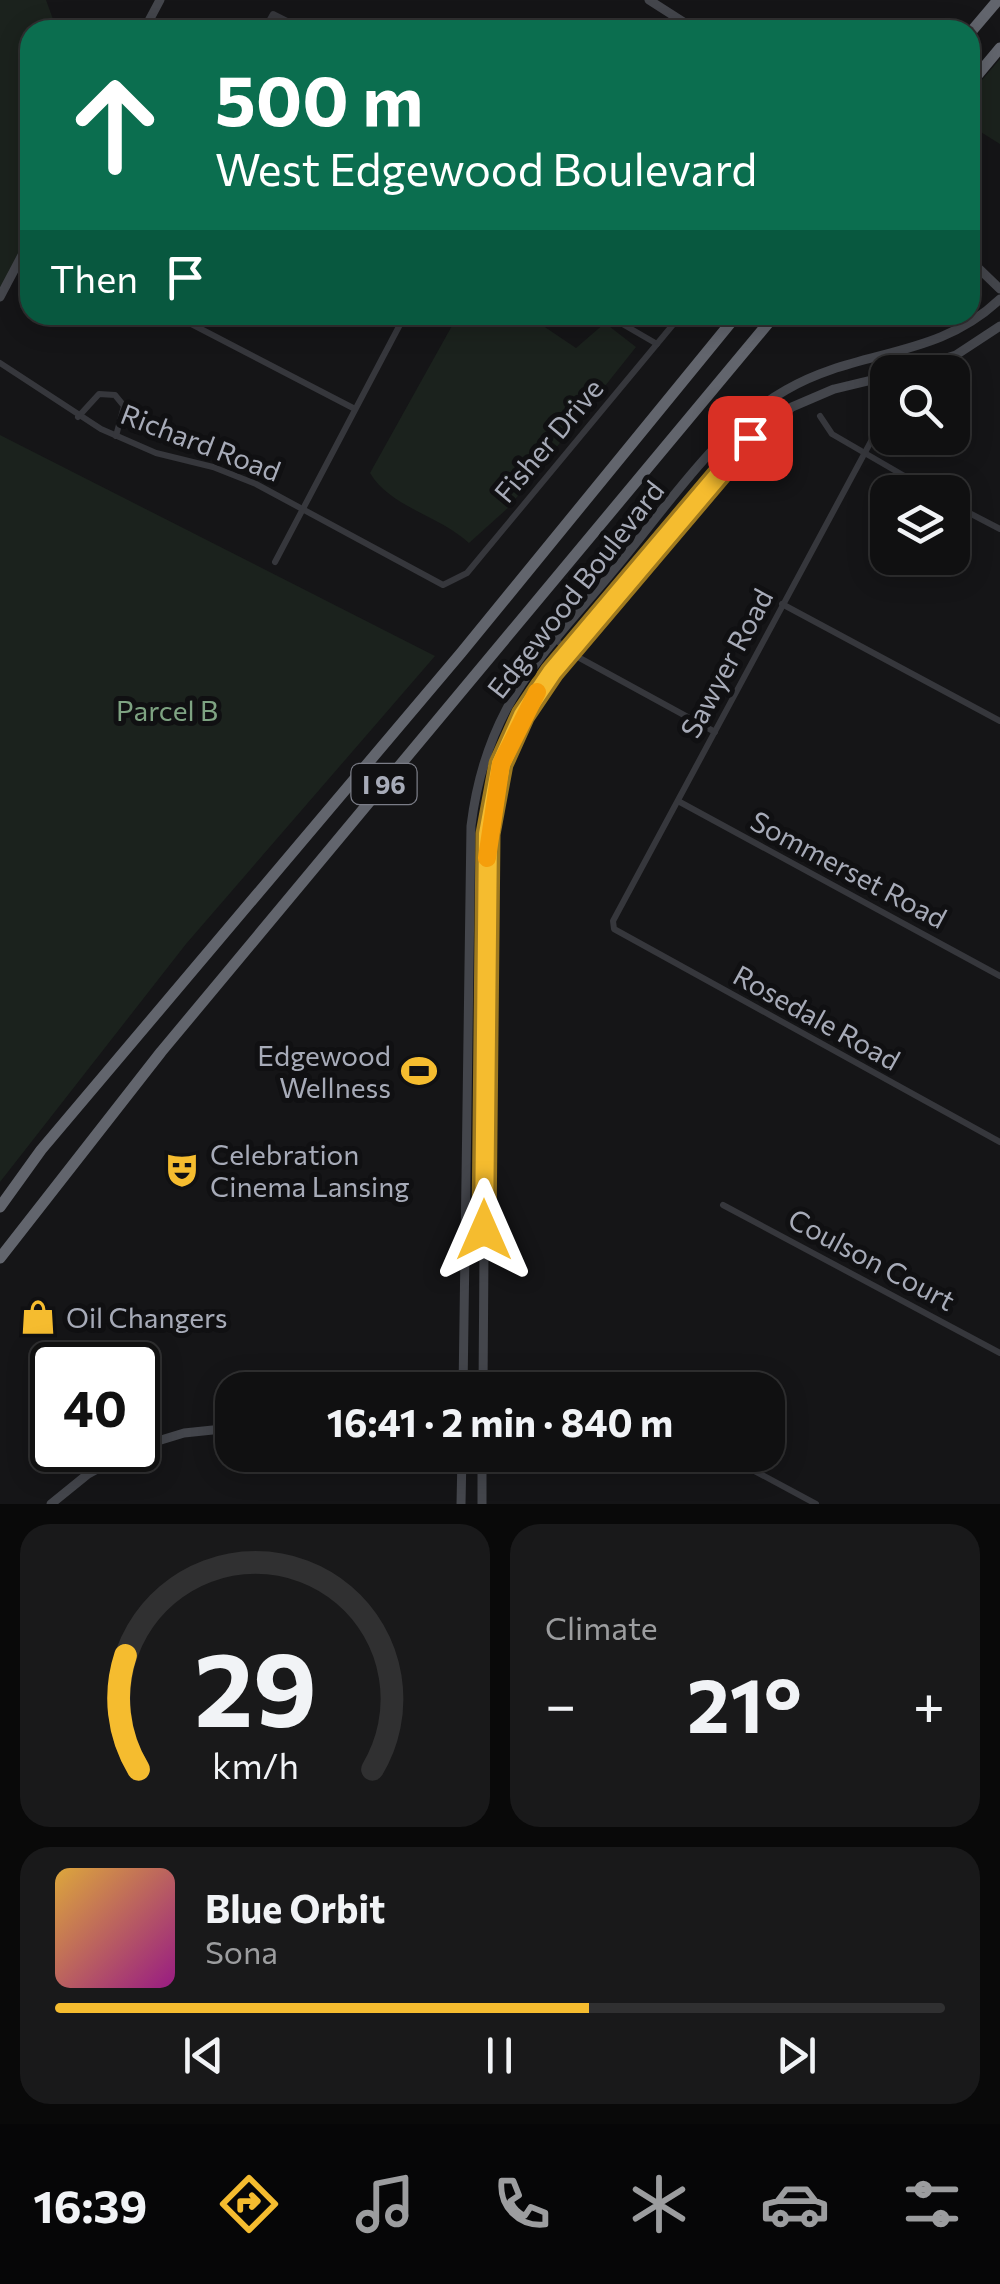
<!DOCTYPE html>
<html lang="en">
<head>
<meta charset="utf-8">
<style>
	body { margin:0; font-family:Commissioner,sans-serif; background:#19191a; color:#f1f3f6; height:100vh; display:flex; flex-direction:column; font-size:38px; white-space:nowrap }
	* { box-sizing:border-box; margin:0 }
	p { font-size:32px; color:#9c9d9f }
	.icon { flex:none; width:55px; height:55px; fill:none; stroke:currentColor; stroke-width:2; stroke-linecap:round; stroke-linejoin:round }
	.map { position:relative; height:1504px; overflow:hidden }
	.side { display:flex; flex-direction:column; gap:20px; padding:20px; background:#090909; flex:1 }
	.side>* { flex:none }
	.hud { position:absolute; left:20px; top:20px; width:960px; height:305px; border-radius:30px; box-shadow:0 5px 25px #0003,0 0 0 2px #303031; background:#0b6e4f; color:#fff; overflow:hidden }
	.tools { position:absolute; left:870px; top:355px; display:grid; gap:20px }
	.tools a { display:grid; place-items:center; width:100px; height:100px; border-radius:20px; background:#101011; box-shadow:0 5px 25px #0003,0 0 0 2px #303031; font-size:50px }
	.speed { position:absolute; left:30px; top:1342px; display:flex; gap:20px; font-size:50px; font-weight:700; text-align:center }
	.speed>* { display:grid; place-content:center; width:130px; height:130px; border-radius:50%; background:#101011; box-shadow:0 5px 25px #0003,0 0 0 2px #303031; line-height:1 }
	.speed .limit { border:5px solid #111; border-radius:15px; background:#fff; color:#111 }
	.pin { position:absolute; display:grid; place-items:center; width:85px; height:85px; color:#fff; margin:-42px; border-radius:20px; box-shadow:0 5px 15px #0006 }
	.me { position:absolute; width:110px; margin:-55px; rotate:0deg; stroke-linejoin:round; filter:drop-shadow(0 0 8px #0008) }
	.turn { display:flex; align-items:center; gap:35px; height:210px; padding:0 30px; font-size:45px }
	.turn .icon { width:130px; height:130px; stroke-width:2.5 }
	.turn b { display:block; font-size:70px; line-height:85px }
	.then { display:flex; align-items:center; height:95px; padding:0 30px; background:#0003; gap:20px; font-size:38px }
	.big { font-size:75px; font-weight:700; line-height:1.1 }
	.side .card { flex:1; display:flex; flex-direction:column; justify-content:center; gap:15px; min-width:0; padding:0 35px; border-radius:30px; background:#19191a }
	.side .dial { align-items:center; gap:0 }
	.dial svg { height:260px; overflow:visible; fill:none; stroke:#303031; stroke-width:7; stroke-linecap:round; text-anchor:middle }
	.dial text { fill:#f1f3f6; stroke:none }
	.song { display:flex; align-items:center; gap:30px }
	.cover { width:120px; height:120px; border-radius:15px; background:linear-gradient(135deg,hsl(40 70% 55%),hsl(310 70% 35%)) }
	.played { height:10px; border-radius:5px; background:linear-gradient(90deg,#f5bc2f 60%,#303031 60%) }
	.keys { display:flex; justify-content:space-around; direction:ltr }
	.heat { display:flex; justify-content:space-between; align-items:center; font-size:55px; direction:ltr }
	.side .tiles { flex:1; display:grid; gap:20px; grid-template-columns:1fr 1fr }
	.card:last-child { grid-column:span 2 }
	.trip { position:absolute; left:215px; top:1372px; width:570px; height:100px; border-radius:30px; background:#101011; box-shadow:0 5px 25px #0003,0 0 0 2px #303031; font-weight:700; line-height:100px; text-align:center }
	.tabs { display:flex; height:160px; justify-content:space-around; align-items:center; background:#060607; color:#9c9d9f }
	.tabs .icon { width:70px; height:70px }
	.tabs .selected { color:#f5bc2f }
	.tabs b { font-size:45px; color:#f1f3f6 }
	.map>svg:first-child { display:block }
</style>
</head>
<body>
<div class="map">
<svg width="1000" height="1504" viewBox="0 0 1000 1504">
	<rect width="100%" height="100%" fill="#151517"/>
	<!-- green -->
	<g fill="#1b221d">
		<path d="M0,0H46L57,30H30V240L0,296Z"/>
		<path d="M1000,59V144L976,129L970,134V94Z"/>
		<path d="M458,315H527L576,348L605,323L636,347L509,507L469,543C440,516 390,507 370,473Z"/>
		<path d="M0,435L435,656L186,944L0,1182Z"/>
	</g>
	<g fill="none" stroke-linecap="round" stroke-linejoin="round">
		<!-- street -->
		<g stroke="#36373c" stroke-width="6">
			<path d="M264,30L273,14L305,30"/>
			<path d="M174,315L355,409"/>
			<path d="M390,315L402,321"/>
			<path d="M607,315L657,344"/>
			<path d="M0,363L101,429L156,453L213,467L256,484L443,585L467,573L681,315"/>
			<path d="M820,416L832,434L932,492"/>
			<path d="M78,417L99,394L115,395L124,406L116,436"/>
			<path d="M883,419L613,921L614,929L1000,1142"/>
			<path d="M952,504L1000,529"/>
			<path d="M275,562L405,315"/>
			<path d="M782,604L1000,721"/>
			<path d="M556,640L576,656L715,732"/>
			<path d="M678,801L1000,976"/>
			<path d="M723,1205L1000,1353"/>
			<path d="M725,1455L816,1504"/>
		</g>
		<!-- secondary -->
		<g stroke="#44464c" stroke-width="9">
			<path d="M649,0L696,30"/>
			<path d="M144,30L160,0"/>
			<path d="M970,260L1000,289"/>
			<path d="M0,297L30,240"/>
			<path d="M901,372L956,355L1000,326"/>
			<path d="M467,1205L477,1212L478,1243"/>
			<path d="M463,1390L471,826C476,785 487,746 506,710C533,659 577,615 613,571C665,510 715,430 786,390C858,348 936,360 1000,299"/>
			<path d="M483,1390L487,835L501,765L537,691L730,458L792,407L834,389L888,376"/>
			<path d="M138,1447L184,1433L232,1428"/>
			<path d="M51,1504L88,1474L131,1450"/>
			<path d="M461,1504L462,1455"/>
			<path d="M482,1504V1455"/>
		</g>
		<!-- highway -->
		<g stroke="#62656d" stroke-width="11">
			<path d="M970,33L998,0"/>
			<path d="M970,84L1000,48"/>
			<path d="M0,1207L41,1150L461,653L737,315"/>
			<path d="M0,1258L161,1052L775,315"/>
		</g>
	</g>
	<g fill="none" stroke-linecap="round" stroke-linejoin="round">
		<defs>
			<path id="route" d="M484,1230L488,834L501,764L523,715L552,672L750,438"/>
		</defs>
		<!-- route casing -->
		<use href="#route" stroke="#9f7a1f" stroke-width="25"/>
		<!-- route -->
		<use href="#route" stroke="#f5bc2f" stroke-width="18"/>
		<!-- slow -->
		<path stroke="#f59e0b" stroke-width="18" d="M487,858L501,764L537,692"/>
	</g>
	<!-- icons -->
	<defs>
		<symbol id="stadium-bare" viewBox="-9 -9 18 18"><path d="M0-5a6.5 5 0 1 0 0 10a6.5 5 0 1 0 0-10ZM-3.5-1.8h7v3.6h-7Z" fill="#f5bc2f" stroke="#101012" stroke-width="2.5" paint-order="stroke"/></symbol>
		<symbol id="theatre-bare" viewBox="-9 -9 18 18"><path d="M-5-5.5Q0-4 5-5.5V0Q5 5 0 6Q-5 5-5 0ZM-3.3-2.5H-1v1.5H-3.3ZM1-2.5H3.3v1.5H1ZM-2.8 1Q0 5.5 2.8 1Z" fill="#f5bc2f" stroke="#101012" stroke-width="2.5" paint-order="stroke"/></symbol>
		<symbol id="shop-bare" viewBox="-9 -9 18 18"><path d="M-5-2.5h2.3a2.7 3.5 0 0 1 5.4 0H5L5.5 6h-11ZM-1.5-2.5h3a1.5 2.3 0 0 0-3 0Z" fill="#f5bc2f" stroke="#101012" stroke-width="2.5" paint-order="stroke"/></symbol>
	</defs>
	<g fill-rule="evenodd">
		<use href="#stadium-bare" x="394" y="1046" width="50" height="50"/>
		<use href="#theatre-bare" x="157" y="1145" width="50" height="50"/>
		<use href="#shop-bare" x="13" y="1292" width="50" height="50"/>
	</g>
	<g text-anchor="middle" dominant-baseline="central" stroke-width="10" stroke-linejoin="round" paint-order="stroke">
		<!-- shield labels -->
		<rect fill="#101012" stroke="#7a7c86" stroke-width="2.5" x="351.5" y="764" width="65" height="40" rx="8"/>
		<g font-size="25" font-weight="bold" fill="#a7abb8">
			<text x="384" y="784">I 96</text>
		</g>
		<!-- street labels -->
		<g font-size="28" fill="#a7abb8" stroke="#101012">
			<text transform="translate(548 440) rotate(-50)">Fisher Drive</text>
			<text transform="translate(201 442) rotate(21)">Richard Road</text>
			<text transform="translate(575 589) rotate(-52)">Edgewood Boulevard</text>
			<text transform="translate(726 663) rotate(-62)">Sawyer Road</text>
			<text transform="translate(849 869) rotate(28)">Sommerset Road</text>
			<text transform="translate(817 1017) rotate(29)">Rosedale Road</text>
			<text transform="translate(872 1259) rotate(28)">Coulson Court</text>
		</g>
		<!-- park labels -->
		<g font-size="28" fill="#7ea382" stroke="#101012">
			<text x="167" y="710">Parcel B</text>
		</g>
		<!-- poi labels -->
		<g font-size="28" fill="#a7abb8" stroke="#101012" text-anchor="start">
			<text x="391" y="1055" text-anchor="end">Edgewood<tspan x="391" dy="32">Wellness</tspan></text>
			<text x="210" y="1154">Celebration<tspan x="210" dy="32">Cinema Lansing</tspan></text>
			<text x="66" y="1317">Oil Changers</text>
		</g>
	</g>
</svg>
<div class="tools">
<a><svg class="icon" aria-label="search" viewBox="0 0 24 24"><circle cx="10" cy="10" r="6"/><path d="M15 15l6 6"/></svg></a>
<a><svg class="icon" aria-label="layers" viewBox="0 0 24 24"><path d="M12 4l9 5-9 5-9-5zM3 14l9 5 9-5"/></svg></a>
</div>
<div class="speed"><div class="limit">40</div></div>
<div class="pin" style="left:750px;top:438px;background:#d93025"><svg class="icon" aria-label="arrive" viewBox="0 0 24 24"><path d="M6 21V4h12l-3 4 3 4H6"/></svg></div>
<svg class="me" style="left:484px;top:1230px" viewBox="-20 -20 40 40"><path d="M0-17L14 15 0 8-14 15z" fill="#f5bc2f" stroke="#fff" stroke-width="4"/></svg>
<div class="trip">16:41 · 2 min · 840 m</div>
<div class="hud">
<div class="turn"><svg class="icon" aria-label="ahead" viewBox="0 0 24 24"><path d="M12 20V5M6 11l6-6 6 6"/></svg><div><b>500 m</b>West Edgewood Boulevard</div></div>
<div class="then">Then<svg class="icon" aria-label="arrive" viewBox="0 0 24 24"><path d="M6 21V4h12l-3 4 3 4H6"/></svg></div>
</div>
</div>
<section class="side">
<div class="tiles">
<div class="card dial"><svg viewBox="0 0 100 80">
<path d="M14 69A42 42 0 1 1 86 69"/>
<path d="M14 69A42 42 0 0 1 10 34" stroke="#f5bc2f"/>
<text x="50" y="56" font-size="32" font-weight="700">29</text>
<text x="50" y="72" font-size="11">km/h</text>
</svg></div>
<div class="card"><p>Climate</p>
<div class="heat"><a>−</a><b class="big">21°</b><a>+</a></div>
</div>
<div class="card">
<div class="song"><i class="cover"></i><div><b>Blue Orbit</b><p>Sona</p></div></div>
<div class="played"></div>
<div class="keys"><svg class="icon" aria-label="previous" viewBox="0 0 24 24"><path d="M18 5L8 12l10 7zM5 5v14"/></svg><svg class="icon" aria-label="pause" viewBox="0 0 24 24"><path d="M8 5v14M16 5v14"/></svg><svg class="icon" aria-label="next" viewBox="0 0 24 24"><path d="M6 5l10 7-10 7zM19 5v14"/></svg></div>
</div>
</div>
</section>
<nav class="tabs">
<b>16:39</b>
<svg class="icon selected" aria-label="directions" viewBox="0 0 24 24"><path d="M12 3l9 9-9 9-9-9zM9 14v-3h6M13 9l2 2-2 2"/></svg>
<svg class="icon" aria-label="music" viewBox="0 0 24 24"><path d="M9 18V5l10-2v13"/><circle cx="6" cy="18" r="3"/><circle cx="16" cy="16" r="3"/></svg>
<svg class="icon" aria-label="phone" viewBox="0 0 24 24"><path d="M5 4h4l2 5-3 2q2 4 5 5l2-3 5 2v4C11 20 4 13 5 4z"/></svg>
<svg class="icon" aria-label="climate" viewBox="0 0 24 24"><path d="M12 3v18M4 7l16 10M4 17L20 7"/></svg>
<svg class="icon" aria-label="car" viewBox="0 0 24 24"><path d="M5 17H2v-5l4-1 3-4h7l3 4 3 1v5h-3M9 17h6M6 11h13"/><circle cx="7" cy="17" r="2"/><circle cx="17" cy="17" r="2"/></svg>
<svg class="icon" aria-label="filters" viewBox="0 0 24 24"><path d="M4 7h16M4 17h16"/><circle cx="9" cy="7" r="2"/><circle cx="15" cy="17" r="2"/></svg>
</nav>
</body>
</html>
